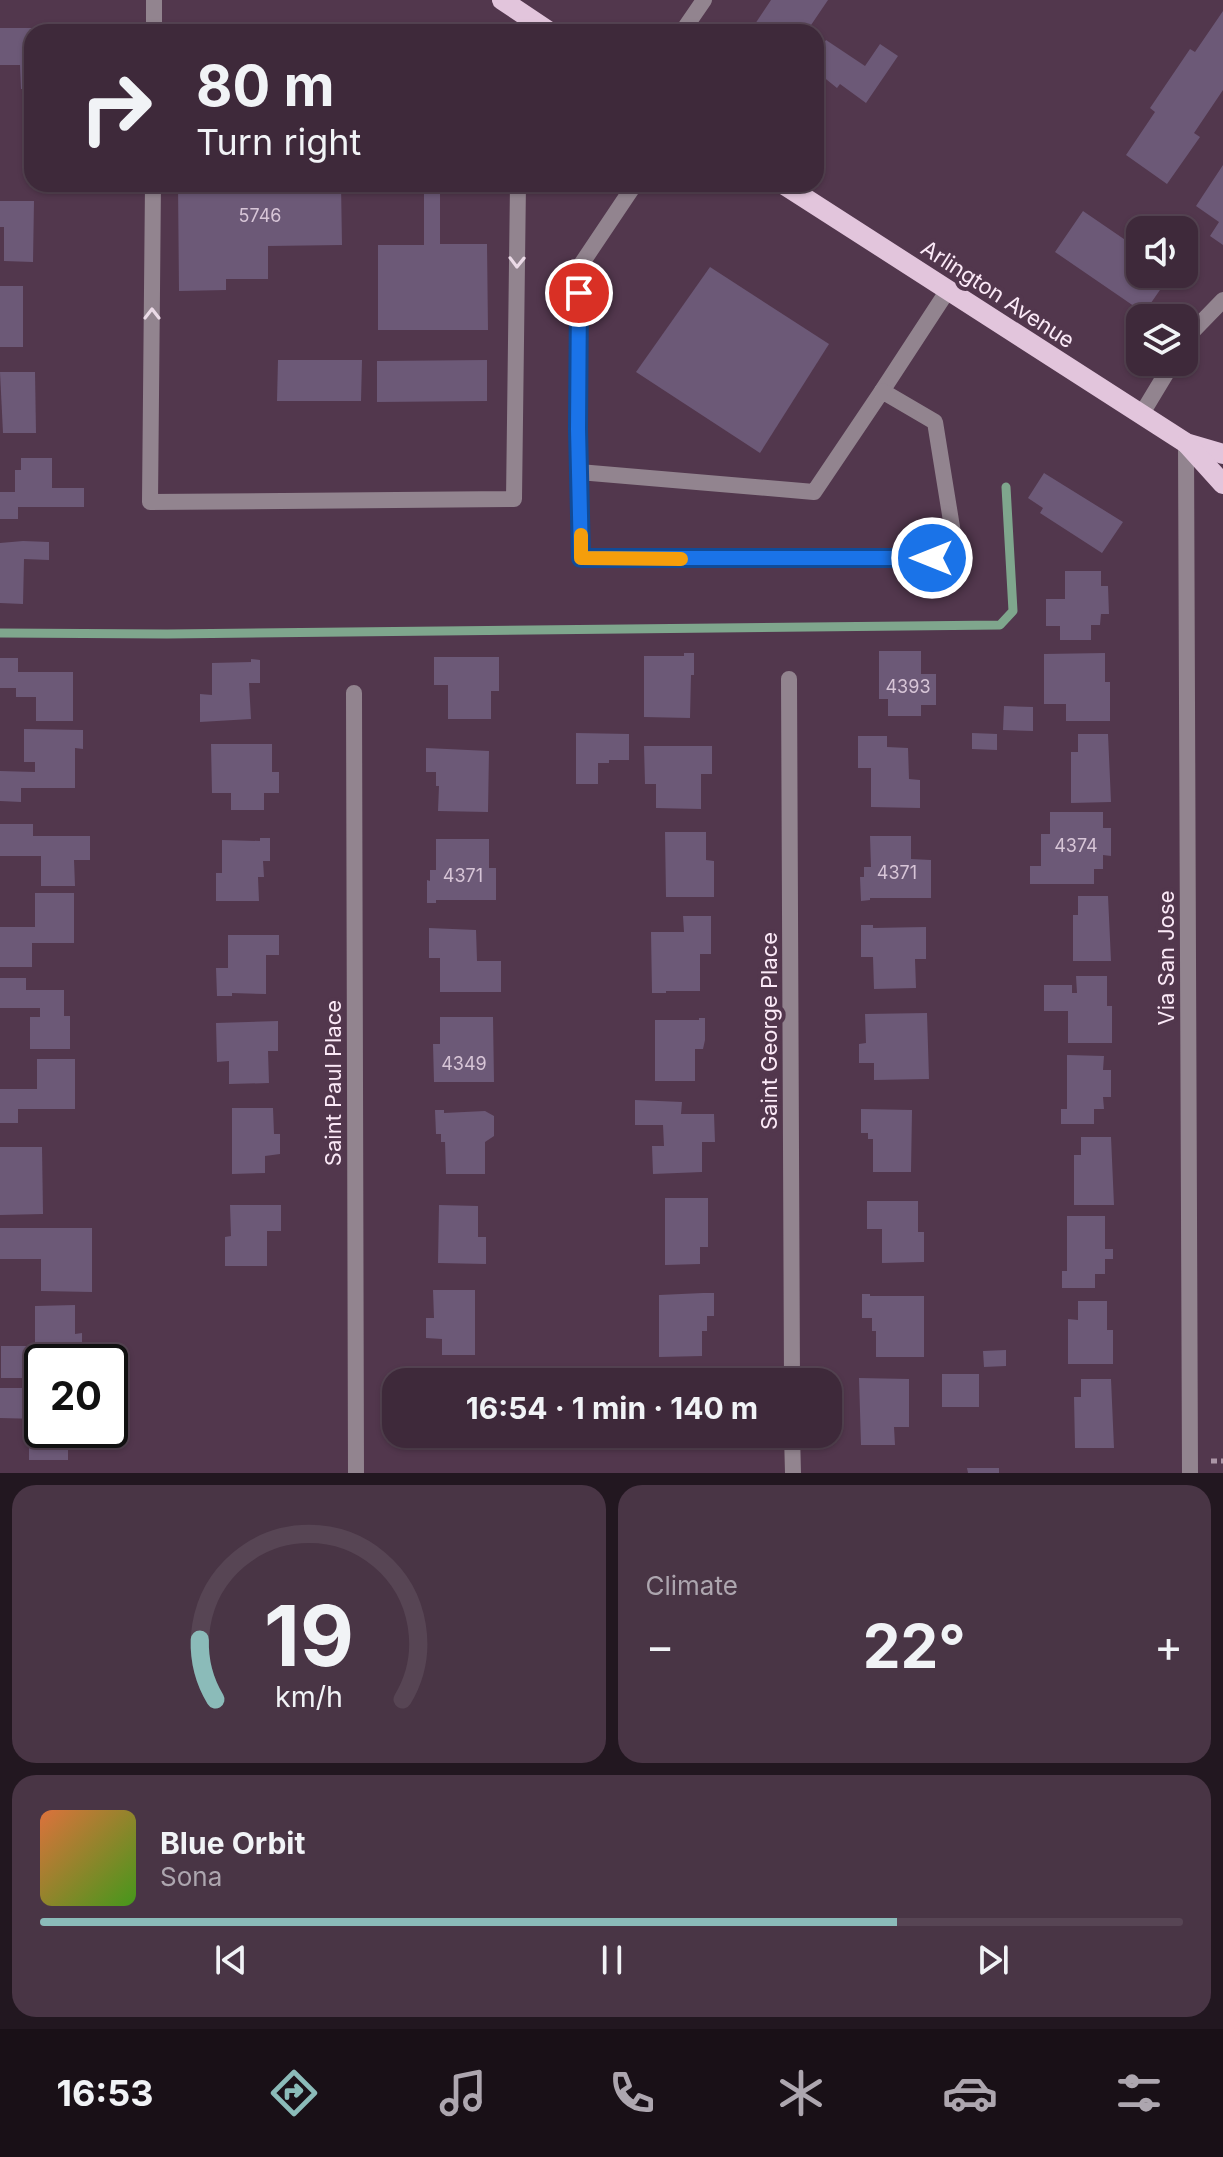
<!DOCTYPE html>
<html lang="en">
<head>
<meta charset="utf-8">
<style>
	body { margin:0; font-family:Inter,sans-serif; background:#493545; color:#f1f3f6; height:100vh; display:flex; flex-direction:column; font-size:30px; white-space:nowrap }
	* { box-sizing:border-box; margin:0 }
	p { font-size:26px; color:#ada6af }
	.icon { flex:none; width:44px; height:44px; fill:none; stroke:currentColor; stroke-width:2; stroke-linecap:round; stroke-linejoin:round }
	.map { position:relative; height:1473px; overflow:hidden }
	.side { display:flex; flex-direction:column; gap:12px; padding:12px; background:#221720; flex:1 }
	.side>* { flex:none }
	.top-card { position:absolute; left:24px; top:24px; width:800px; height:168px; border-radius:24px; box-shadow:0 2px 6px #0004,0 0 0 2px #574554; background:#3e293a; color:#f1f3f6; overflow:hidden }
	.fabs { position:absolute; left:1126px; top:216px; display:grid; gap:16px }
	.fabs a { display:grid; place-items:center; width:72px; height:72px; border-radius:16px; background:#3e293a; box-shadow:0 2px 6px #0004,0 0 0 2px #574554; font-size:40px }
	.speed { position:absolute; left:24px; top:1344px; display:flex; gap:16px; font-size:40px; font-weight:700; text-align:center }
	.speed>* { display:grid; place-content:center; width:104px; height:104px; border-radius:50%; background:#3e293a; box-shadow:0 2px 6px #0004,0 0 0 2px #574554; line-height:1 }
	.speed .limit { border:4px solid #111; border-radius:12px; background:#fff; color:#111 }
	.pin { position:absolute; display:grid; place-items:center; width:68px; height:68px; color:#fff; margin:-34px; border:4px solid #fff; border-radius:50%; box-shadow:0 2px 8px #0007 }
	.me { position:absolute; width:88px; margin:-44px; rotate:270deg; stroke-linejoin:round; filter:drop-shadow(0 0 6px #0008) }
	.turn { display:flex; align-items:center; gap:28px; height:168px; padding:0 40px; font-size:36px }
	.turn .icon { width:104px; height:104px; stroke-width:2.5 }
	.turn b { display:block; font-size:56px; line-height:68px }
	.big { font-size:60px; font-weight:700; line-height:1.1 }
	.side .widget { flex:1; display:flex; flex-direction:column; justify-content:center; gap:12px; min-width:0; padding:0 28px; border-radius:24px; background:#493545 }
	.side .dial { align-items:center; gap:0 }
	.dial svg { height:208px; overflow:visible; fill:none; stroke:#574554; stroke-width:7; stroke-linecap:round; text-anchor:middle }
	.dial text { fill:#f1f3f6; stroke:none }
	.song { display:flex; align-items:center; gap:24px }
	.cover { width:96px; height:96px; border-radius:12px; background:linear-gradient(135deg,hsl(20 70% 55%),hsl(100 70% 35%)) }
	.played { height:8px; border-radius:4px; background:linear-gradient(90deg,#8bbbb9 75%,#574554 75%) }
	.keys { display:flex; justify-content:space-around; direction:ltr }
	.heat { display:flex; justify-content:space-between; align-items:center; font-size:44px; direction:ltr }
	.side .tiles { flex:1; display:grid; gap:12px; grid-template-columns:1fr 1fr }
	.widget:last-child { grid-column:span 2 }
	.trip { position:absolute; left:382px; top:1368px; width:460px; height:80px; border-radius:24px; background:#3e293a; box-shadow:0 2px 6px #0004,0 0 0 2px #574554; font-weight:700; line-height:80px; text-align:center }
	.tabs { display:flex; height:128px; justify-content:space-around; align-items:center; background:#191017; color:#ada6af }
	.tabs .icon { width:56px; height:56px }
	.tabs .on { color:#8bbbb9 }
	.tabs b { font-size:36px; color:#f1f3f6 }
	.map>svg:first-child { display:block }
</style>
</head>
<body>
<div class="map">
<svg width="1223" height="1473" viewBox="0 0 1223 1473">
	<rect width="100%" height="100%" fill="#52374d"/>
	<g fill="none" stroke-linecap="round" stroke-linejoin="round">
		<!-- stream -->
		<path stroke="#7fa68d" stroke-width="9" d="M0,633L167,634L1000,625L1013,611L1006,487"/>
	</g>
	<!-- building -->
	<g fill="#6c5977">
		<path d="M771,0H828L807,31L794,22L787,32H760L753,27Z"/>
		<path d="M1223,11V90L1194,133L1200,137L1167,184L1126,155L1155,112L1150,108L1190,49L1195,52Z"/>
		<path d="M0,28H37V32H32V89H21L20,65H0Z"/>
		<path d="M826,40L865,66L880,44L898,56L866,103L840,84L837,88L816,71V55Z"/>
		<path d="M1223,165V245L1210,236L1219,222L1196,206Z"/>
		<path d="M178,184H341L342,245L268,246V279H226V290L179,291Z"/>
		<path d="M413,184H440V244H487L488,330H378V245H424V188Z"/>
		<path d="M0,201H34L33,262L4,261V227H0Z"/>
		<path d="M1083,211L1140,250V274H1171L1144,313L1055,252Z"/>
		<path d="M710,267L829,344L760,453L636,372Z"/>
		<rect x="0" y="286" width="23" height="61"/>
		<path d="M278,360H362L361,401H277Z"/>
		<path d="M487,360V401L377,402V361Z"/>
		<path d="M0,372H35L36,433H3Z"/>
		<path d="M21,458H52V488H84V507H18V519H0V492H15V470H21Z"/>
		<path d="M1044,473L1123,522L1102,553L1040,513L1043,508L1028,498Z"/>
		<path d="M23,541L49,542V560L24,559L23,604L0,603V543Z"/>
		<path d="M1065,571H1101V586H1108L1109,614H1101L1100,625H1091V640H1060V626H1046V599H1065Z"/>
		<path d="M879,651H921V674H936V705H921V716H888V699H879Z"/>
		<path d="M684,653H694V675H691L690,718L644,717V656H684Z"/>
		<path d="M1105,653V682H1110V721H1066V704H1044V654Z"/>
		<path d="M434,657H499V691H491V719H448V685H434Z"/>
		<path d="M0,658H18V672H73V721H36V697H16V688H0Z"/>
		<path d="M251,659L260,660V683H249L251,719L200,722V694L212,695V663L251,662Z"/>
		<path d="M1004,706L1033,707V731L1003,730Z"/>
		<path d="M24,729L83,730V749L75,748V788H21V802L0,801V771L35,772V762H24Z"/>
		<path d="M576,733L629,734V760H609V763H598V784H576Z"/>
		<path d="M972,733L997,734V750L972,749Z"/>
		<path d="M1078,734H1108L1111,802L1071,803V752H1078Z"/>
		<path d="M858,736H887V747L908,748L909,779L920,780V808L871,807V768H858Z"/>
		<path d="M211,744H272V772H279V793H264V810H231V793H212Z"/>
		<path d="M644,746H712V774H701V809L656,808V784H645Z"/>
		<path d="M426,748L489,751L488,812L438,811L439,786H436V772H426Z"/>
		<path d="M1050,812H1103V828H1111V856L1103,855V869H1094V884H1030V866H1041V834H1050Z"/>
		<path d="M0,824H33V836H90V860H74L75,886H41V856H0Z"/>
		<path d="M665,832H706V860L714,861V897H666Z"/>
		<path d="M870,836H911V859L931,860V898H870V900L861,901L860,877H864V867H871Z"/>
		<path d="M260,838H270V861H263L264,877H258L259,901H216V873H222V840L260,841Z"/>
		<path d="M436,839H489V868H496V900H436V903H427V880L430,881V870H436Z"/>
		<path d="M35,893H74V943H32V967H0V927H35Z"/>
		<path d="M1078,896H1108L1111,961H1073V915H1078Z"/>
		<path d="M683,916H711V954H700V991H666V993H652L651,932H684Z"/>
		<path d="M861,925H873V928L926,927V959H915L916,988L874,989L873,957H861Z"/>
		<path d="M429,928L476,930L477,961H501V992H440V958H429Z"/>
		<path d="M228,935H279V955H266V994L232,993V996H217L216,968H228Z"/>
		<path d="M1076,976H1107V1006H1112V1043H1068V1011H1044V985H1072V993H1077Z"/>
		<path d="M0,978H26V990H64V1016H70V1049H30V1017H40V1008H0Z"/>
		<path d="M927,1013L929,1079L874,1080V1063H859V1044L866,1043L865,1014Z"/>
		<path d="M440,1017H493L494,1082H434L433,1044H440Z"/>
		<path d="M699,1018H705V1040L703,1049H695V1081H655V1020H699Z"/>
		<path d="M278,1021V1051H268L269,1083L229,1084V1061L217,1062L216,1023Z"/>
		<path d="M1067,1055L1104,1056L1103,1070H1111V1097H1103L1104,1109H1094V1124H1061V1109H1067Z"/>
		<path d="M37,1059H75V1109H18V1123H0V1089H37Z"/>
		<path d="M635,1100L682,1102L681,1114H714L715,1142H702V1172L653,1174L652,1146H664L663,1125H635Z"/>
		<path d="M232,1108H273L274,1134H280V1154L265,1156V1173L232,1174Z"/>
		<path d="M861,1109L912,1110L911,1172H873V1139H868V1133H861Z"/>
		<path d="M435,1110H444V1113L485,1111L494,1116V1136L485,1142V1174H446L445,1142H441V1134H436Z"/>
		<path d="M1081,1137H1111L1114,1205H1074V1155H1081Z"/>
		<path d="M0,1147H42L43,1214L0,1215Z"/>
		<path d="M665,1198H708V1247H700V1264L665,1265Z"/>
		<path d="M867,1201H918V1232H924V1262L882,1263V1229H867Z"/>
		<path d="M230,1205H281V1231H267V1266H225V1237L231,1236Z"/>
		<path d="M439,1205L478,1206V1237H486V1264L438,1263Z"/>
		<path d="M1067,1216H1105V1249H1113V1259H1105V1274H1095V1288H1062V1271H1067Z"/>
		<path d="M0,1228H92V1292L41,1291V1259H0Z"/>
		<path d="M433,1290H475V1355H442V1339L426,1338V1318H434Z"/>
		<path d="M703,1293H714V1316H707V1331H702V1356L659,1357V1295Z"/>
		<path d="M862,1294H870V1296H924V1357H876V1331H872V1318H862Z"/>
		<path d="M1078,1301H1107V1330H1113V1364H1068V1319L1078,1320Z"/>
		<path d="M75,1305V1334L82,1333V1362H42V1365H33V1378H1V1346H35V1306Z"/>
		<path d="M1006,1350V1366L984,1367L983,1351Z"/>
		<rect x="942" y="1374" width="37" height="33"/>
		<path d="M859,1378L909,1379V1427H894L895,1445H861Z"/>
		<path d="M1081,1379H1111L1114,1448H1075L1074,1397H1081Z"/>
		<path d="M0,1388H42V1430H68V1460H29V1428H39V1419L0,1418Z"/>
		<path d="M442,1434H484V1448L442,1447Z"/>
		<rect x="657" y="1434" width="40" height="13"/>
		<path d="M967,1468H999V1473H968Z"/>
	</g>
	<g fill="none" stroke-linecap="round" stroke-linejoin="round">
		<!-- path -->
		<path stroke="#ab95a6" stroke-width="5" stroke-dasharray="6 4" stroke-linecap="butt" d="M1211,1461H1223"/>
		<!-- service -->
		<g stroke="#92848f" stroke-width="16">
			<path d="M154,32V0"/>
			<path d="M153,184L150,502L514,499L518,184"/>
			<path d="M1184,344L1192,332L1223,300"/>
			<path d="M882,391L948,290"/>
			<path d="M1141,415L1173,362"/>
			<path d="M579,472L814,492L882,391L935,422L957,558H581L578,429L580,266L635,184"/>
		</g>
		<!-- minor -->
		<g stroke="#92848f" stroke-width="16">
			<path d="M682,32L704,0"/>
			<path d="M1186,443L1190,1473"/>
			<path d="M789,679L792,1382"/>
			<path d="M354,693L356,1473"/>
			<path d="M792,1434L793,1473"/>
		</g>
		<!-- primary -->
		<g stroke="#e2c5dc" stroke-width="20">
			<path d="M502,0L550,32"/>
			<path d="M783,184L1186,443L1223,454"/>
			<path d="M1186,443L1223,484"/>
		</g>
	</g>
	<!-- one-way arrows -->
	<defs><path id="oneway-chevron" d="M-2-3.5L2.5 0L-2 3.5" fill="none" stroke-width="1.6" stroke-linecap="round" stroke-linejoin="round" transform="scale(2)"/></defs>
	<g stroke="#ebdae7">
		<use href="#oneway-chevron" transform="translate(517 262) rotate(91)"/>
		<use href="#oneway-chevron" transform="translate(152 314) rotate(-90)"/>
	</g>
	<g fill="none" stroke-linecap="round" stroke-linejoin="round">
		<defs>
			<path id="route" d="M579,293L578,429L581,558H932"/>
		</defs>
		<!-- route casing -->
		<use href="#route" stroke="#114b97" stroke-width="20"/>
		<!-- route -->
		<use href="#route" stroke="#1a73e8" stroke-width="14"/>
		<!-- slow -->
		<path stroke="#f59e0b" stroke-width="14" d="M581,535V558L681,559"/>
	</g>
	<g text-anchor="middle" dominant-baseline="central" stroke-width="8" stroke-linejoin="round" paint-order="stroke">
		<!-- number labels -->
		<g font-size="18" fill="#d7c5d7">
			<text x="260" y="215">5746</text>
			<text x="908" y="686">4393</text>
			<text x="1076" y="845">4374</text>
			<text x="897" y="872">4371</text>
			<text x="463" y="875">4371</text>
			<text x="464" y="1063">4349</text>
		</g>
		<!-- street labels -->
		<g font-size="22" fill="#fbe9f7" stroke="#52374d">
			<text transform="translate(998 294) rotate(33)">Arlington Avenue</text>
			<text transform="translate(1166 958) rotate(-90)">Via San Jose</text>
			<text transform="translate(769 1031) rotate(-90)">Saint George Place</text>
			<text transform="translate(333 1083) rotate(-90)">Saint Paul Place</text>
		</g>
	</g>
</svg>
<div class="fabs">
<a><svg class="icon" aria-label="sound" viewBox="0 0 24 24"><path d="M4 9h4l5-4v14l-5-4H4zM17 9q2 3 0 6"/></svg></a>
<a><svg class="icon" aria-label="layers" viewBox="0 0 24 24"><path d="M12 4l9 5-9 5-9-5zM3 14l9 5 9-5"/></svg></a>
</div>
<div class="speed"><div class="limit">20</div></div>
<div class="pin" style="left:579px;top:293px;background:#d93025"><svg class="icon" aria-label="arrive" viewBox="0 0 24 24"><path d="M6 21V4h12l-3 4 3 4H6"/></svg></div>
<svg class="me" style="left:932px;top:558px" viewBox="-20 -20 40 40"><circle r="17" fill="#1a73e8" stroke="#fff" stroke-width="3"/><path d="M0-11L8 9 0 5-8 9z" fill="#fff"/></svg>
<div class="trip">16:54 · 1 min · 140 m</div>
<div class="top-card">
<div class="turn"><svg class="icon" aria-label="right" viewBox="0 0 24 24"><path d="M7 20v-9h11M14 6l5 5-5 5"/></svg><div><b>80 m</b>Turn right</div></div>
</div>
</div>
<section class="side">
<div class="tiles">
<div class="widget dial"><svg viewBox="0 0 100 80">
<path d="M14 69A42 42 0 1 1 86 69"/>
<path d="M14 69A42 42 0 0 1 8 46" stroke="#8bbbb9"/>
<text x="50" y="56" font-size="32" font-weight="700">19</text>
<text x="50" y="72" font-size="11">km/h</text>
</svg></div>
<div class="widget"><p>Climate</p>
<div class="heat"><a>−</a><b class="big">22°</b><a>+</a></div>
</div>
<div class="widget">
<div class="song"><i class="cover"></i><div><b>Blue Orbit</b><p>Sona</p></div></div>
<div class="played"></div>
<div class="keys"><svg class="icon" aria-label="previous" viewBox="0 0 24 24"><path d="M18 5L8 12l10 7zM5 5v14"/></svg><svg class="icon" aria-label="pause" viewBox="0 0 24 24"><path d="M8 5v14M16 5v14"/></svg><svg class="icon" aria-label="next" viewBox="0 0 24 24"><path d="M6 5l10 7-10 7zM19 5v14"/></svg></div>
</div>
</div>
</section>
<nav class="tabs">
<b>16:53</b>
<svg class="icon on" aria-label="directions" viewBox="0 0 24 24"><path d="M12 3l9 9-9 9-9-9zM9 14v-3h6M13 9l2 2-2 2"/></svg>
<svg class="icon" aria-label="music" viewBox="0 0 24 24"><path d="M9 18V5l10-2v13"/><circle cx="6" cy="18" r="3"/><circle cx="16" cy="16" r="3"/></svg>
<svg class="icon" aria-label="phone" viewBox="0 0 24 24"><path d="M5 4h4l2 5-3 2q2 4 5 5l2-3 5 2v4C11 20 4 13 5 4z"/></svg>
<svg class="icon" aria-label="climate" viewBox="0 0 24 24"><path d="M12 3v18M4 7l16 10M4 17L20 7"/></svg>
<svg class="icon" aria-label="car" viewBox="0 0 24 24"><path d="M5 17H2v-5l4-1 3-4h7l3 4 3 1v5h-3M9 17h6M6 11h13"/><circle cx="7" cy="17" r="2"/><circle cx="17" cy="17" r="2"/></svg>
<svg class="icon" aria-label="filters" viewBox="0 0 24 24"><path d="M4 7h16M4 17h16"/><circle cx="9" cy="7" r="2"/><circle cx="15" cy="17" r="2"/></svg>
</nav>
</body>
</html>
